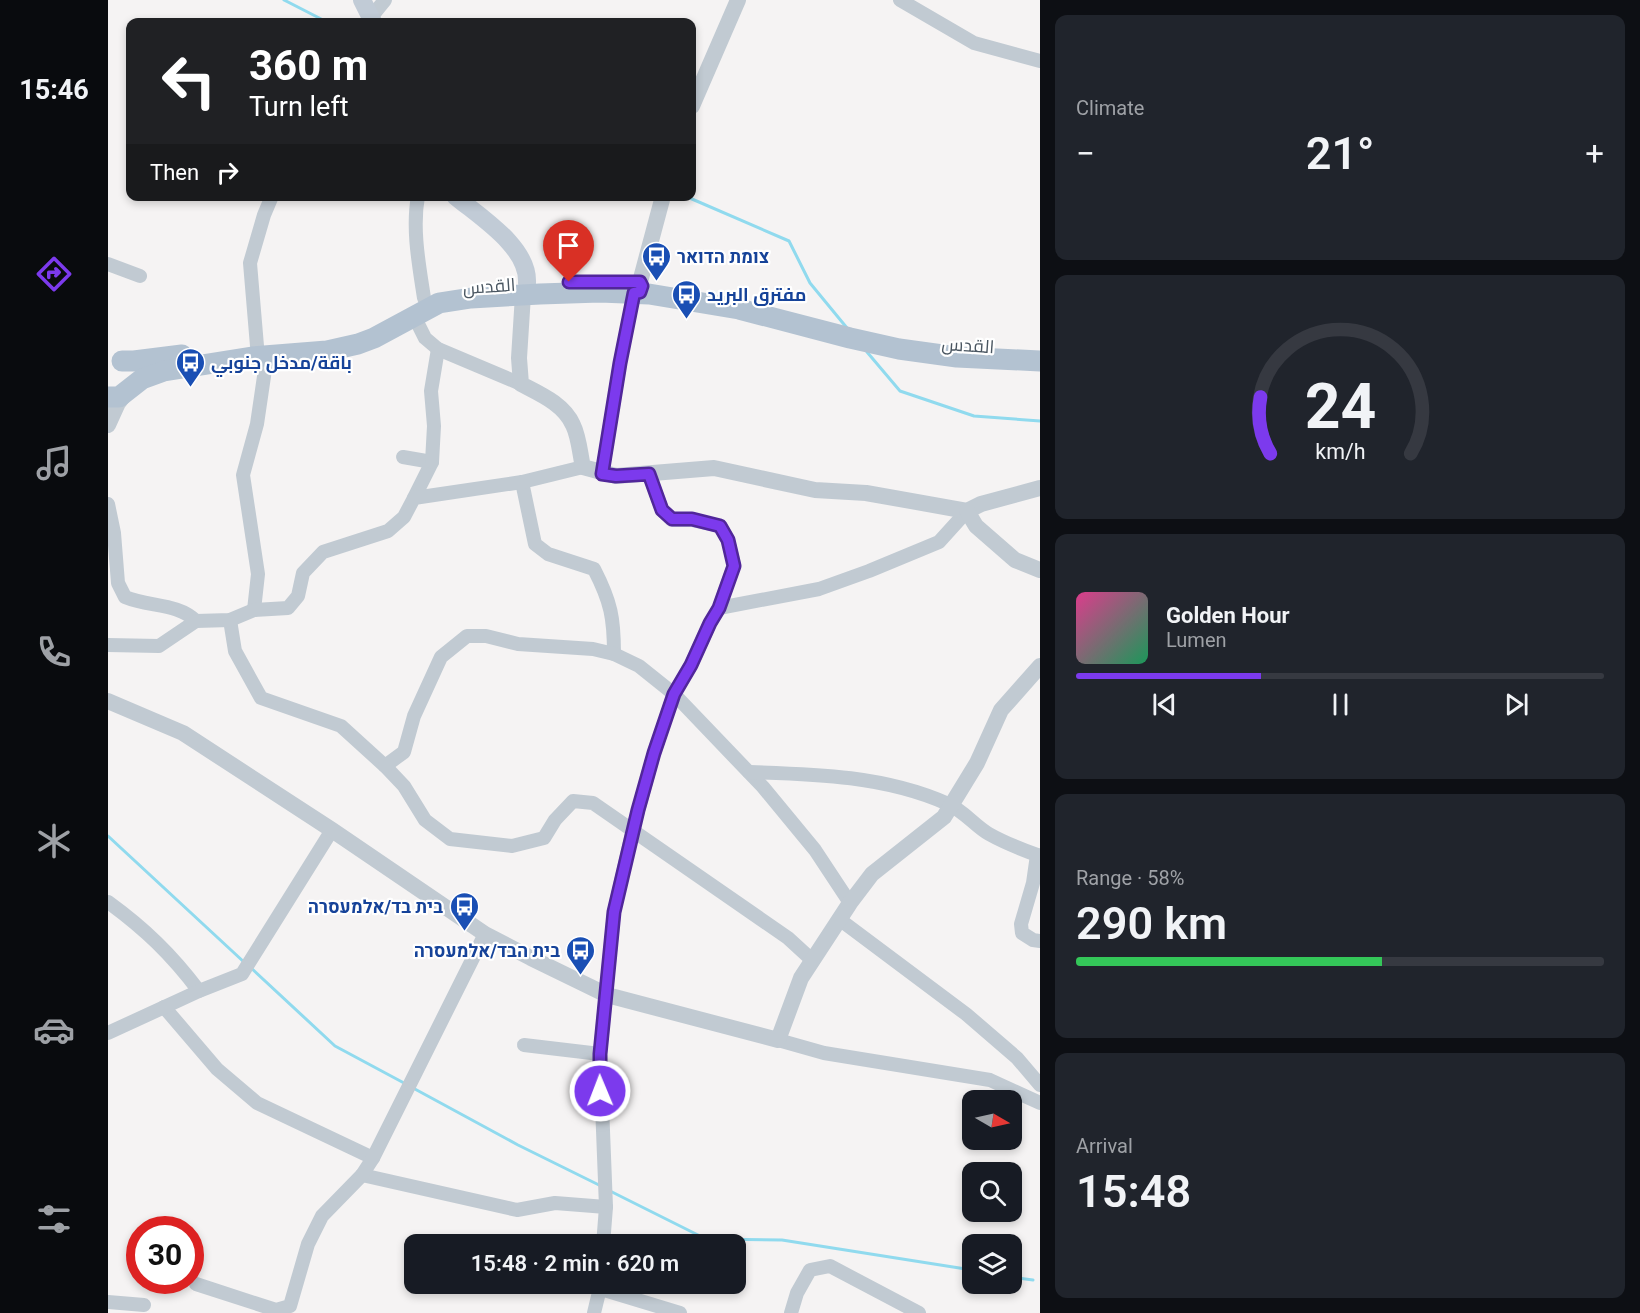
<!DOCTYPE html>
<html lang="en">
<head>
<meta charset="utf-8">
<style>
	body { margin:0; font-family:Roboto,Cairo,Heebo,sans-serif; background:#20242c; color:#f1f3f6; height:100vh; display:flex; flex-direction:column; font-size:22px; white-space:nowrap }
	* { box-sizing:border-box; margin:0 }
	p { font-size:20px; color:#9ea1a6 }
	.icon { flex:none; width:33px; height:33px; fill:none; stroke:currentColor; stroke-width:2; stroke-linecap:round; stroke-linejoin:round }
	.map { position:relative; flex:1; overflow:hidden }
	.drawer { display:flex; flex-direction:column; gap:15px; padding:15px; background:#0d0f14; width:600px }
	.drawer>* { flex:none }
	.banner { position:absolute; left:18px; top:18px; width:570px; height:183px; border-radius:12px; box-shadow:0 3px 9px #0003; background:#202124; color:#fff; overflow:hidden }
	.needle { width:39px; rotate:99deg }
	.buttons { position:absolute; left:854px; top:1090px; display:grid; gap:12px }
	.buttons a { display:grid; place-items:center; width:60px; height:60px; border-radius:12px; background:#171b24; box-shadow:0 3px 9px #0003; font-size:30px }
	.speed { position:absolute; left:18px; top:1216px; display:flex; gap:12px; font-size:30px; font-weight:700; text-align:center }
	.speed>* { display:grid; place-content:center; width:78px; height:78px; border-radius:50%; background:#171b24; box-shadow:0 3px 9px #0003; line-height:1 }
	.speed .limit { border:9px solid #d22; background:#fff; color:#111 }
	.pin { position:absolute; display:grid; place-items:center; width:51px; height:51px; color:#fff; margin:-62px -26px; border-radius:50% 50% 50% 0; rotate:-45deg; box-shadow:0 0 6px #0007 }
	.pin .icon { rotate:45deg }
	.me { position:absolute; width:66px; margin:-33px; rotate:359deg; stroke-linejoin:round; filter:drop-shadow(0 0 4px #0008) }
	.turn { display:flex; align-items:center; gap:21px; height:126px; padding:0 24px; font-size:27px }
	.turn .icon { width:78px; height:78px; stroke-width:2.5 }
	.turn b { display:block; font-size:42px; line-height:51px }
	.then { display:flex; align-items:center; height:57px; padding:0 24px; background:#0003; gap:12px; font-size:22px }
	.big { font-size:45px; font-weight:600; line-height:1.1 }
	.drawer .card { flex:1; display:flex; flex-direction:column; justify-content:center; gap:9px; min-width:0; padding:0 21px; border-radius:12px; background:#20242c }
	.drawer .dial { align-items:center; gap:0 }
	.dial svg { height:156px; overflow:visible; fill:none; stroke:#363941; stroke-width:7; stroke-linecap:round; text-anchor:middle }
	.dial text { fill:#f1f3f6; stroke:none }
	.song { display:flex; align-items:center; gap:18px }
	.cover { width:72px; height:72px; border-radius:9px; background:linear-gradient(135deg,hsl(330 70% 55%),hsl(150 70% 35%)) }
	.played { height:6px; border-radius:3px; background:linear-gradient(90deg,#7c3aed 35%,#363941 35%) }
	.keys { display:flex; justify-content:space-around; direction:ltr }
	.heat { display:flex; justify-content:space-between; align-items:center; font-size:33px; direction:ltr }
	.charge { height:9px; border-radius:4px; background:linear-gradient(90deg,#34c759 58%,#363941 0) }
	.trip { position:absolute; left:296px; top:1234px; width:342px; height:60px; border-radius:12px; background:#171b24; box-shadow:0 3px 9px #0003; font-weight:600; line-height:60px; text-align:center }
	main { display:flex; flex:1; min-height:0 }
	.menu { display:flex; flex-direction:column; width:108px; justify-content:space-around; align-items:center; background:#090b0e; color:#9ea1a6 }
	.menu .icon { width:42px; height:42px }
	.menu .selected { color:#7c3aed }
	.menu b { font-size:27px; color:#f1f3f6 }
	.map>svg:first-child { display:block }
</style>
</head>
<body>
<main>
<nav class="menu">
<b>15:46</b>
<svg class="icon selected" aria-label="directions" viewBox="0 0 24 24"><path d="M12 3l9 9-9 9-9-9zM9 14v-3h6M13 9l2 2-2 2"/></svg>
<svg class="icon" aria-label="music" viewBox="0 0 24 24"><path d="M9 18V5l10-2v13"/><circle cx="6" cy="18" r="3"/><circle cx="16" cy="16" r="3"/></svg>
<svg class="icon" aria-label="phone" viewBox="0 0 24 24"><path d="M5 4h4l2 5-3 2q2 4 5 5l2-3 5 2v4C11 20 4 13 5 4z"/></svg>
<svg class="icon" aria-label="climate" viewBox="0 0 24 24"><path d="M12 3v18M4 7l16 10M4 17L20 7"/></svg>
<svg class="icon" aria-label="car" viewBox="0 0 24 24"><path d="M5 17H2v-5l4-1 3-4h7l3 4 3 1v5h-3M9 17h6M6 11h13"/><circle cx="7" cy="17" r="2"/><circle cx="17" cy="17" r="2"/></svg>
<svg class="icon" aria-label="filters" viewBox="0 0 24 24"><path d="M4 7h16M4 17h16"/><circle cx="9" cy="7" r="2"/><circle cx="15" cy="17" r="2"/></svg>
</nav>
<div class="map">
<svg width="932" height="1313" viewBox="0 0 932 1313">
	<rect width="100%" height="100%" fill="#f5f3f3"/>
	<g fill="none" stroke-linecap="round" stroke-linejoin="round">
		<!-- stream -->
		<g stroke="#90daee" stroke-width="3">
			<path d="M176,0L219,22"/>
			<path d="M577,196L681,241L702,283L739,328"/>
			<path d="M759,352L792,391L866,416L932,421"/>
			<path d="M0,836L137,963"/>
			<path d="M142,967L227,1046L296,1083"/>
			<path d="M305,1088L410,1145L493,1186"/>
			<path d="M502,1191L598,1239L674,1240L864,1270"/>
			<path d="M903,1277L925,1280"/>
		</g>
		<!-- minor -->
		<g stroke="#c1cad2" stroke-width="14">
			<path d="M792,0L866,43L932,61"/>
			<path d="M264,16L277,0"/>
			<path d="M310,196C304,229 311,265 316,298"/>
			<path d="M0,264L32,276"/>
			<path d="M306,316L317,338L330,349L413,384"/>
			<path d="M149,346L142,263L156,215L164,196"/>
			<path d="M295,457L324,462L306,498"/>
			<path d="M324,462L326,426L323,391L330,349"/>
			<path d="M494,474L512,363L526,293"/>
			<path d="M541,474L554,510L564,520H584L612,526L620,540L626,565L611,608"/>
			<path d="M414,482L427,544L440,554L486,569C503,602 506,618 506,654"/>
			<path d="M0,504L6,533L10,583L17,597C41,607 70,603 88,621"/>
			<path d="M146,610L150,574L135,475L149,424L159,356"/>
			<path d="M122,620L127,651L153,698L233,726L277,766L296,786L317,820L342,839L404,846L436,838L447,820L465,801L485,803L680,938L704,960"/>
			<path d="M0,645L51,646L88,621L122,620L146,610L180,608L190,596L195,573L215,552L280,531L296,517L306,498L414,482L475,467"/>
			<path d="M277,766L296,752L306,716L333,657L359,636H378L410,644L485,649L506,654L531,666L566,694L655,787L707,850L742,903"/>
			<path d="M641,772C708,774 778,776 840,804C856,811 867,826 881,834C897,843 915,850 932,856"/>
			<path d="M929,855L925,883L913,924L914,933L925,940L932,941"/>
			<path d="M0,902C37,929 63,954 91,991"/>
			<path d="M731,919L858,1014L909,1058L932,1085"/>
			<path d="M56,1007L109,1069L149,1103L265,1158"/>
			<path d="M0,1033L91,991L134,974L224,830"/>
			<path d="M670,1040L716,1053L882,1080L932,1103"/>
			<path d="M416,1045L492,1054"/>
			<path d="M254,1175L409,1210L447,1203L498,1207"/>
			<path d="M495,1245L498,1207L492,1054L506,912L525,829L546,753L566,694L583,665L602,623L611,608L711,589L761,571L831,542L859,511"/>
			<path d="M88,1284L168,1310L182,1306L200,1244L214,1216L254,1175L265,1158L377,934"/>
			<path d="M493,1289L572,1313"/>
			<path d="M0,1302L36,1305"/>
			<path d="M486,1313L493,1284"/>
			<path d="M683,1313L689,1293L702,1270L722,1266L811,1313"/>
		</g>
		<!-- tertiary -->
		<g stroke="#c1cad2" stroke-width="16">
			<path d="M584,106L630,0"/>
			<path d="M532,282L555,196"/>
			<path d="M415,295L411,358L413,384C432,394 456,404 465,425C471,437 472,454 475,467L508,476L606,468L707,490L758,493L859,511L873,504L932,488"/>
			<path d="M0,425L10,403L17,394"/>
			<path d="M859,511L868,526L907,560L932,570"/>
			<path d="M0,701L75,733L224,830L377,934L423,958L499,995L670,1040L693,978L742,903L764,874L836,817L869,763L893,710L932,666"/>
		</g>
		<!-- secondary -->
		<g stroke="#c1cbd6" stroke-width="18">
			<path d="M254,0L265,22"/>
			<path d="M347,196C372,217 421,247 419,283"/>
		</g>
		<!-- primary -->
		<g stroke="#b3c2d1" stroke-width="21">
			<path d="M14,361H26L74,355"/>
			<path d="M0,397H11L34,379L56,371L144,357L219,351L250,344L266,338L331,303L363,298L432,294L492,292L541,294L631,309L742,338L791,349L849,357L932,361"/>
		</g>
	</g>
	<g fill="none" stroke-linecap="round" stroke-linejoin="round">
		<defs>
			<path id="route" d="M461,282H532L534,286L532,292L526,293L512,363L494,474L508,476L541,474L554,510L564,519H584L612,526L620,540L626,566L611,608L602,623L583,665L566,694L546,753L530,810L506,912L492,1054V1091"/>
		</defs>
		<!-- route casing -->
		<use href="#route" stroke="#51269a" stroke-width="15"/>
		<!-- route -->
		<use href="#route" stroke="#7c3aed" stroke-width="10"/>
	</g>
	<!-- icons -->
	<defs>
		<symbol id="bus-pin" viewBox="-11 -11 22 30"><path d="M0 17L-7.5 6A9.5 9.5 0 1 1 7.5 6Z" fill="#1a4fb4" stroke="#fff"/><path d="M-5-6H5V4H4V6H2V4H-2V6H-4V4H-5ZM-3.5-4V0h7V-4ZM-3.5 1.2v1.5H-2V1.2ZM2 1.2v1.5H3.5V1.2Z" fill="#fff"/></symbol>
	</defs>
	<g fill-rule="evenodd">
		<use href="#bus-pin" x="532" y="240" width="33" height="45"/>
		<use href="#bus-pin" x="562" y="278" width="33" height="45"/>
		<use href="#bus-pin" x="66" y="346" width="33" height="45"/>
		<use href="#bus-pin" x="340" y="890" width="33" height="45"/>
		<use href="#bus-pin" x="456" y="934" width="33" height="45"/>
	</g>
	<g text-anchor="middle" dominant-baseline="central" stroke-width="4.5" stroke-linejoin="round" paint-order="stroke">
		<!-- transit labels -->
		<g font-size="18" font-weight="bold" fill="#164399" stroke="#fff" text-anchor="start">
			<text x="569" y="256">צומת הדואר</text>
			<text x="599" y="294">مفترق البريد</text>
			<text x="103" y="362">باقة/مدخل جنوبي</text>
			<text x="335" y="906" text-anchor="end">בית בד/אלמעסרה</text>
			<text x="452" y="950" text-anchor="end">בית הבד/אלמעסרה</text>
		</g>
		<!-- street labels -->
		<g font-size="18" fill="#4a5661" stroke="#fff">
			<text transform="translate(381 286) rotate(-4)">القدس</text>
			<text transform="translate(860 345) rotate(4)">القدس</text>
		</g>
	</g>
</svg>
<div class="buttons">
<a><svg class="needle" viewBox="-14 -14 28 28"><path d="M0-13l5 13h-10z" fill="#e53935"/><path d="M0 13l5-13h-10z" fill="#9ea1a6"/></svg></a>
<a><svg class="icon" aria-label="search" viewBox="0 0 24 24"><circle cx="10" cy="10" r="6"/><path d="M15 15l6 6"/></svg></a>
<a><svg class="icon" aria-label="layers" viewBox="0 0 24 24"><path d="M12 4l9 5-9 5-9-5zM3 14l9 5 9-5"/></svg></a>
</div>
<div class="speed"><div class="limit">30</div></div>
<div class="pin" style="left:461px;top:282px;background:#d93025"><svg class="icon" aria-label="arrive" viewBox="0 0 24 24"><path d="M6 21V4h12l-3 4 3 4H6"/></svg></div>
<svg class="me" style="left:492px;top:1091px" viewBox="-20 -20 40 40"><circle r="17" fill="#7c3aed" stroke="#fff" stroke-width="3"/><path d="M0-11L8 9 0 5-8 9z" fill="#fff"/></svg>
<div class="trip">15:48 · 2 min · 620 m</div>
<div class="banner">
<div class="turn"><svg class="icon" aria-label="left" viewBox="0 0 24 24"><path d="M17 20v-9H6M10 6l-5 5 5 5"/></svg><div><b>360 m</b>Turn left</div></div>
<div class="then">Then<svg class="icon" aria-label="right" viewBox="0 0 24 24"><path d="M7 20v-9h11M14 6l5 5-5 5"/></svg></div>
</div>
</div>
<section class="drawer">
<div class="card"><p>Climate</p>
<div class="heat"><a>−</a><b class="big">21°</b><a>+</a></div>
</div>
<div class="card dial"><svg viewBox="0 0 100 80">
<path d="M14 69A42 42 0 1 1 86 69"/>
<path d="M14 69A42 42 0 0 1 9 40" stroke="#7c3aed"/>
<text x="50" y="56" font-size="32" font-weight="700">24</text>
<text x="50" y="72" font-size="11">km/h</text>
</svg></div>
<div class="card">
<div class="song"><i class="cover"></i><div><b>Golden Hour</b><p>Lumen</p></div></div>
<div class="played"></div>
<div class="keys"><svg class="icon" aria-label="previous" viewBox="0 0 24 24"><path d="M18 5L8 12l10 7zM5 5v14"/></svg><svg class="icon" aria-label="pause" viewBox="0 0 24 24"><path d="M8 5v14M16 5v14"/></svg><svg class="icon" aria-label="next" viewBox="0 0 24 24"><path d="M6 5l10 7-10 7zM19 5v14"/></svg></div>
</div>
<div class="card"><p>Range · 58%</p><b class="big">290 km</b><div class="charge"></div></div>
<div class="card"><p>Arrival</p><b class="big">15:48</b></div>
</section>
</main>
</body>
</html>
